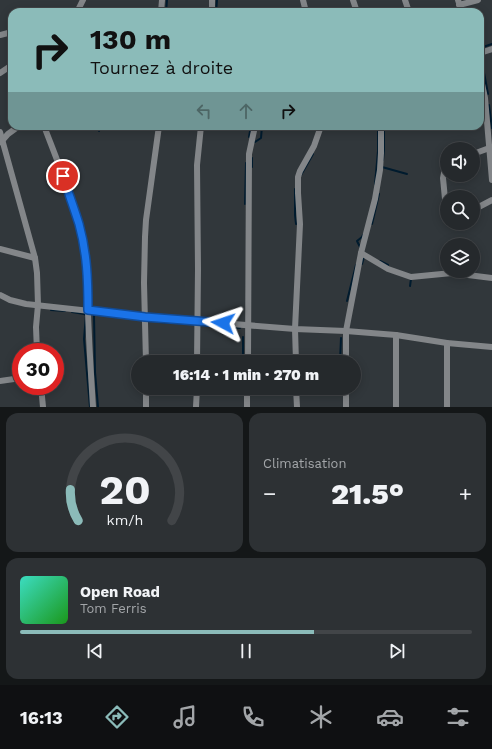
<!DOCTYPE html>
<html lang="fr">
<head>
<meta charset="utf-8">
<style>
	body { margin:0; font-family:"Work Sans",sans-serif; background:#2d3134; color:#f1f3f6; height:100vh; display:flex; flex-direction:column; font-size:15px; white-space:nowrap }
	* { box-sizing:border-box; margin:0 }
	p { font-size:13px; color:#a3a6a9 }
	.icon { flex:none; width:22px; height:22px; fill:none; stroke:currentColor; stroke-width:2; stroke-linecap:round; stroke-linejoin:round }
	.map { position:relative; height:407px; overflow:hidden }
	.sheet { display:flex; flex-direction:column; gap:6px; padding:6px; background:#141718; flex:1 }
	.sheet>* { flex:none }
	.top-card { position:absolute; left:8px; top:8px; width:476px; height:122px; border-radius:12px; box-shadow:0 2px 10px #0003,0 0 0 1px #424548; background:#8bbbb9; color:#111; overflow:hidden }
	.tools { position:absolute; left:440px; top:142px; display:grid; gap:8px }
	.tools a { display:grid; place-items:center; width:40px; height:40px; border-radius:50%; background:#25292c; box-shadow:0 2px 10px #0003,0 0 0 1px #424548; font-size:20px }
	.speed { position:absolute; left:12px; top:343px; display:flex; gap:8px; font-size:20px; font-weight:700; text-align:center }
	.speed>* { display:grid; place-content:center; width:52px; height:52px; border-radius:50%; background:#25292c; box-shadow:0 2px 10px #0003,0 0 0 1px #424548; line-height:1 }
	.speed .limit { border:6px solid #d22; background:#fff; color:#111 }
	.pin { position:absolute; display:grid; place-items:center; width:34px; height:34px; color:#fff; margin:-17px; border:2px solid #fff; border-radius:50%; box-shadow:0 1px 4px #0007 }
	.me { position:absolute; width:44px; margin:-22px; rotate:275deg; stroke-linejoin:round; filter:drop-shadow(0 0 3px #0008) }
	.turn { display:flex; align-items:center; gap:14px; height:84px; padding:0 16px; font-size:18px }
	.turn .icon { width:52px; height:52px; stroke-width:2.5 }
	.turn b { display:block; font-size:28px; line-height:34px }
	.lanes { display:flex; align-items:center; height:38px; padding:0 16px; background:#0003; justify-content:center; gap:20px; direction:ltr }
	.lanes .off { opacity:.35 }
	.big { font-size:30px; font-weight:800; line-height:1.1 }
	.sheet .tile { flex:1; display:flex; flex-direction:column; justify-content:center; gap:6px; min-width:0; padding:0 14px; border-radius:12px; background:#2d3134 }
	.sheet .dial { align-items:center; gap:0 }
	.dial svg { height:104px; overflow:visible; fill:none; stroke:#424548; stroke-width:7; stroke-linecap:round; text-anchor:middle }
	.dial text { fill:#f1f3f6; stroke:none }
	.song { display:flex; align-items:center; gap:12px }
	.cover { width:48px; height:48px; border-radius:6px; background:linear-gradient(135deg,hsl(170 70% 55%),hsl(120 70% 35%)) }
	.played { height:4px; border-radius:2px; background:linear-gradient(90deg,#8bbbb9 65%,#424548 65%) }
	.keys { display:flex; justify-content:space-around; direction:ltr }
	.heat { display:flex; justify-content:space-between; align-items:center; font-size:22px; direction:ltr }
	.sheet .tiles { flex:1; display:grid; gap:6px; grid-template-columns:1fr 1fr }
	.tile:last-child { grid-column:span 2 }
	.trip { position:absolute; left:131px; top:355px; width:230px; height:40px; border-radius:20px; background:#25292c; box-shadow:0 2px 10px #0003,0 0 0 1px #424548; font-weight:800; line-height:40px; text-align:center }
	.tabs { display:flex; height:64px; justify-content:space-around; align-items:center; background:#0f1012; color:#a3a6a9 }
	.tabs .icon { width:28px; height:28px }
	.tabs .selected { color:#8bbbb9 }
	.tabs b { font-size:18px; color:#f1f3f6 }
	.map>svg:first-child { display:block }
</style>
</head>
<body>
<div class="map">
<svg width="492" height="407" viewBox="0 0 492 407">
	<rect width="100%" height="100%" fill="#31373b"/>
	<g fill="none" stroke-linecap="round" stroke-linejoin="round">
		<!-- stream -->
		<g stroke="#001b2e" stroke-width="2">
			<path d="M463,5L465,12"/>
			<path d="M166,12L167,0"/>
			<path d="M216,12L217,0"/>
			<path d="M480,48L492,44"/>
			<path d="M482,62L488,94"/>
			<path d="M489,105L492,128"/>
			<path d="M97,126L99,131"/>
			<path d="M249,137L251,126"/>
			<path d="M255,142L261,138L262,126"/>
			<path d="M252,158V167"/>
			<path d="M383,160L384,150V128"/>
			<path d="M382,167L407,174"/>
			<path d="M301,175L313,154"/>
			<path d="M375,184L378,151V127H380"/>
			<path d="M295,189V215L296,224"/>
			<path d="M245,204L246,163"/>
			<path d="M372,224L379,194"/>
			<path d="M360,247L357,241L362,237L363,235"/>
			<path d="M380,261L388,265"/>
			<path d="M362,264L364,257"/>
			<path d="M410,286L411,279"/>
			<path d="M347,301L356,265"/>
			<path d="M51,310L65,311"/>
			<path d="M72,312L84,314L86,315L84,339L90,407"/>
			<path d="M98,315H94L95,372L98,407"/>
			<path d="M111,316L144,320"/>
			<path d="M159,322L194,324"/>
			<path d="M201,325L240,328"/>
			<path d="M243,362V337"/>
			<path d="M340,362L341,338"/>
		</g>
		<!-- street -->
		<g stroke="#838689" stroke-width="6">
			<path d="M303,0L306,12"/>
			<path d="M353,0L357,12"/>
			<path d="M405,0L409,12"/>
			<path d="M458,0L462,12"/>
			<path d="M459,5L478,0"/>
			<path d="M77,12L83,0"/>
			<path d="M161,12L162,0"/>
			<path d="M212,12V0"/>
			<path d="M0,35L12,32"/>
			<path d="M480,53L492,49"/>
			<path d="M0,73L12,65"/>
			<path d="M480,75L485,98L492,180"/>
			<path d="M44,126C60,168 79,213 86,257C88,276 87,294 88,312C89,344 91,375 93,407"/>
			<path d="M0,132L35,258L37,273L38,305L36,327L37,352"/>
			<path d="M1,142L8,134L19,126"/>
			<path d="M473,154L492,147"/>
			<path d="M447,168L444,173L443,178L447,220"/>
			<path d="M473,210L492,200"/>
			<path d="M0,249L35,258"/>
			<path d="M361,253L388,269L411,277L452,273L492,278"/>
			<path d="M0,295L10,300L26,304L145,317L295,329L346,331L396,335L447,343L492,347"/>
			<path d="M396,335V407"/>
			<path d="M146,362L144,283L145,237L146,220L159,126"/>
			<path d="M197,362L198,269L197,165L201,126"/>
			<path d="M248,362L249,154L255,126"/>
			<path d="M296,362L295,329L300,224L298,193V177L300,171L314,146L321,126"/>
			<path d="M346,362V331L361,253L375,199L380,170L381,153V126"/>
			<path d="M0,381L21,378"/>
			<path d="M41,386L43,407"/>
			<path d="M146,388V407"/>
			<path d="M247,388V407"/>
			<path d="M296,388L297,407"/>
			<path d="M346,388V407"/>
			<path d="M196,407L197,388"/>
			<path d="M447,407V343"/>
		</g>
	</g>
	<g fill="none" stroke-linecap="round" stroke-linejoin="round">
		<defs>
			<path id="route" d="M63,176C68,192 74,208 79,224C87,253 88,280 88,310L145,317L223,323"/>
		</defs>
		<!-- route casing -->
		<use href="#route" stroke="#114b97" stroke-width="10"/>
		<!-- route -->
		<use href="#route" stroke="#1a73e8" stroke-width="7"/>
	</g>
</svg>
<div class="tools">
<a><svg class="icon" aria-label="sound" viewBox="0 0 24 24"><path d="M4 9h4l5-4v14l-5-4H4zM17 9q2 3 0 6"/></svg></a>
<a><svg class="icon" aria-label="search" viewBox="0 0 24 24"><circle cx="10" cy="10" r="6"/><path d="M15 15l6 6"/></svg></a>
<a><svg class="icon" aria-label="layers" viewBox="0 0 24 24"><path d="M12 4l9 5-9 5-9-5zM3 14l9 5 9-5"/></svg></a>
</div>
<div class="speed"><div class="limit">30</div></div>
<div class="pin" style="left:63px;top:176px;background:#d93025"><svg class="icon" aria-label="arrive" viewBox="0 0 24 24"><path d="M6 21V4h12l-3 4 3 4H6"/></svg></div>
<svg class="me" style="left:223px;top:323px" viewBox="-20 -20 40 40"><path d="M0-17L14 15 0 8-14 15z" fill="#1a73e8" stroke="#fff" stroke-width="4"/></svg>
<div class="trip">16:14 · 1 min · 270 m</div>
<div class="top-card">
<div class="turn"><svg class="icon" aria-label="right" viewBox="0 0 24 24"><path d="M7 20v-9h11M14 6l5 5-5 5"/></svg><div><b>130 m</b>Tournez à droite</div></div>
<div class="lanes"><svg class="icon off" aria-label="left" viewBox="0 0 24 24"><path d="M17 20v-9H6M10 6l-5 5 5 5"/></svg><svg class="icon off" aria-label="ahead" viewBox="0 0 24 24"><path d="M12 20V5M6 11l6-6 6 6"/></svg><svg class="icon" aria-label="right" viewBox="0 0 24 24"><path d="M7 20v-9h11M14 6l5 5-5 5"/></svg></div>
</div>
</div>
<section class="sheet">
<div class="tiles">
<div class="tile dial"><svg viewBox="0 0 100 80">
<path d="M14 69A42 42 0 1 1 86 69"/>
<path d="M14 69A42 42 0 0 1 8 45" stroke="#8bbbb9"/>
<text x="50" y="56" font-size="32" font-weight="700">20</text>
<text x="50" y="72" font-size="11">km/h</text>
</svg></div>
<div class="tile"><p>Climatisation</p>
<div class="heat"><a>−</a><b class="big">21.5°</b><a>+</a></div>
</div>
<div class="tile">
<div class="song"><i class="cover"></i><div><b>Open Road</b><p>Tom Ferris</p></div></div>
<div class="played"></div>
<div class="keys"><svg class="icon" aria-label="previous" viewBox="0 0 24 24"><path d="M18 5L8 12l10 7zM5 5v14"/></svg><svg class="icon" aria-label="pause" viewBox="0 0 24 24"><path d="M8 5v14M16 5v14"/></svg><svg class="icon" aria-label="next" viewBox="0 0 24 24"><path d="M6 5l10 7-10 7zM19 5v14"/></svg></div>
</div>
</div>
</section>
<nav class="tabs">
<b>16:13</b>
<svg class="icon selected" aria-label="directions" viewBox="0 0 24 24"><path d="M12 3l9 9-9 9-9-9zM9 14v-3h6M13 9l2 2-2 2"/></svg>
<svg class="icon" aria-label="music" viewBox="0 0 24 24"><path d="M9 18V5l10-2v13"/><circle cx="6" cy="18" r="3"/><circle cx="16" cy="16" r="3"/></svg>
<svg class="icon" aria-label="phone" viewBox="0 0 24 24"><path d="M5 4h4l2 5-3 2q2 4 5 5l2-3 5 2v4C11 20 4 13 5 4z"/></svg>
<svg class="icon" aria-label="climate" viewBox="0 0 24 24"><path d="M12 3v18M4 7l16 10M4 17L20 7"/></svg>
<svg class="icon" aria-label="car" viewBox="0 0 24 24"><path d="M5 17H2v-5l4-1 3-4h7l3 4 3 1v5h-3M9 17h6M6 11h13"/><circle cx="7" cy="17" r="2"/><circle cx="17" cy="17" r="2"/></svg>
<svg class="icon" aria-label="filters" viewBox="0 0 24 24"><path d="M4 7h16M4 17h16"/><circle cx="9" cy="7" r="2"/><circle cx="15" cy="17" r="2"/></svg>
</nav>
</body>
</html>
